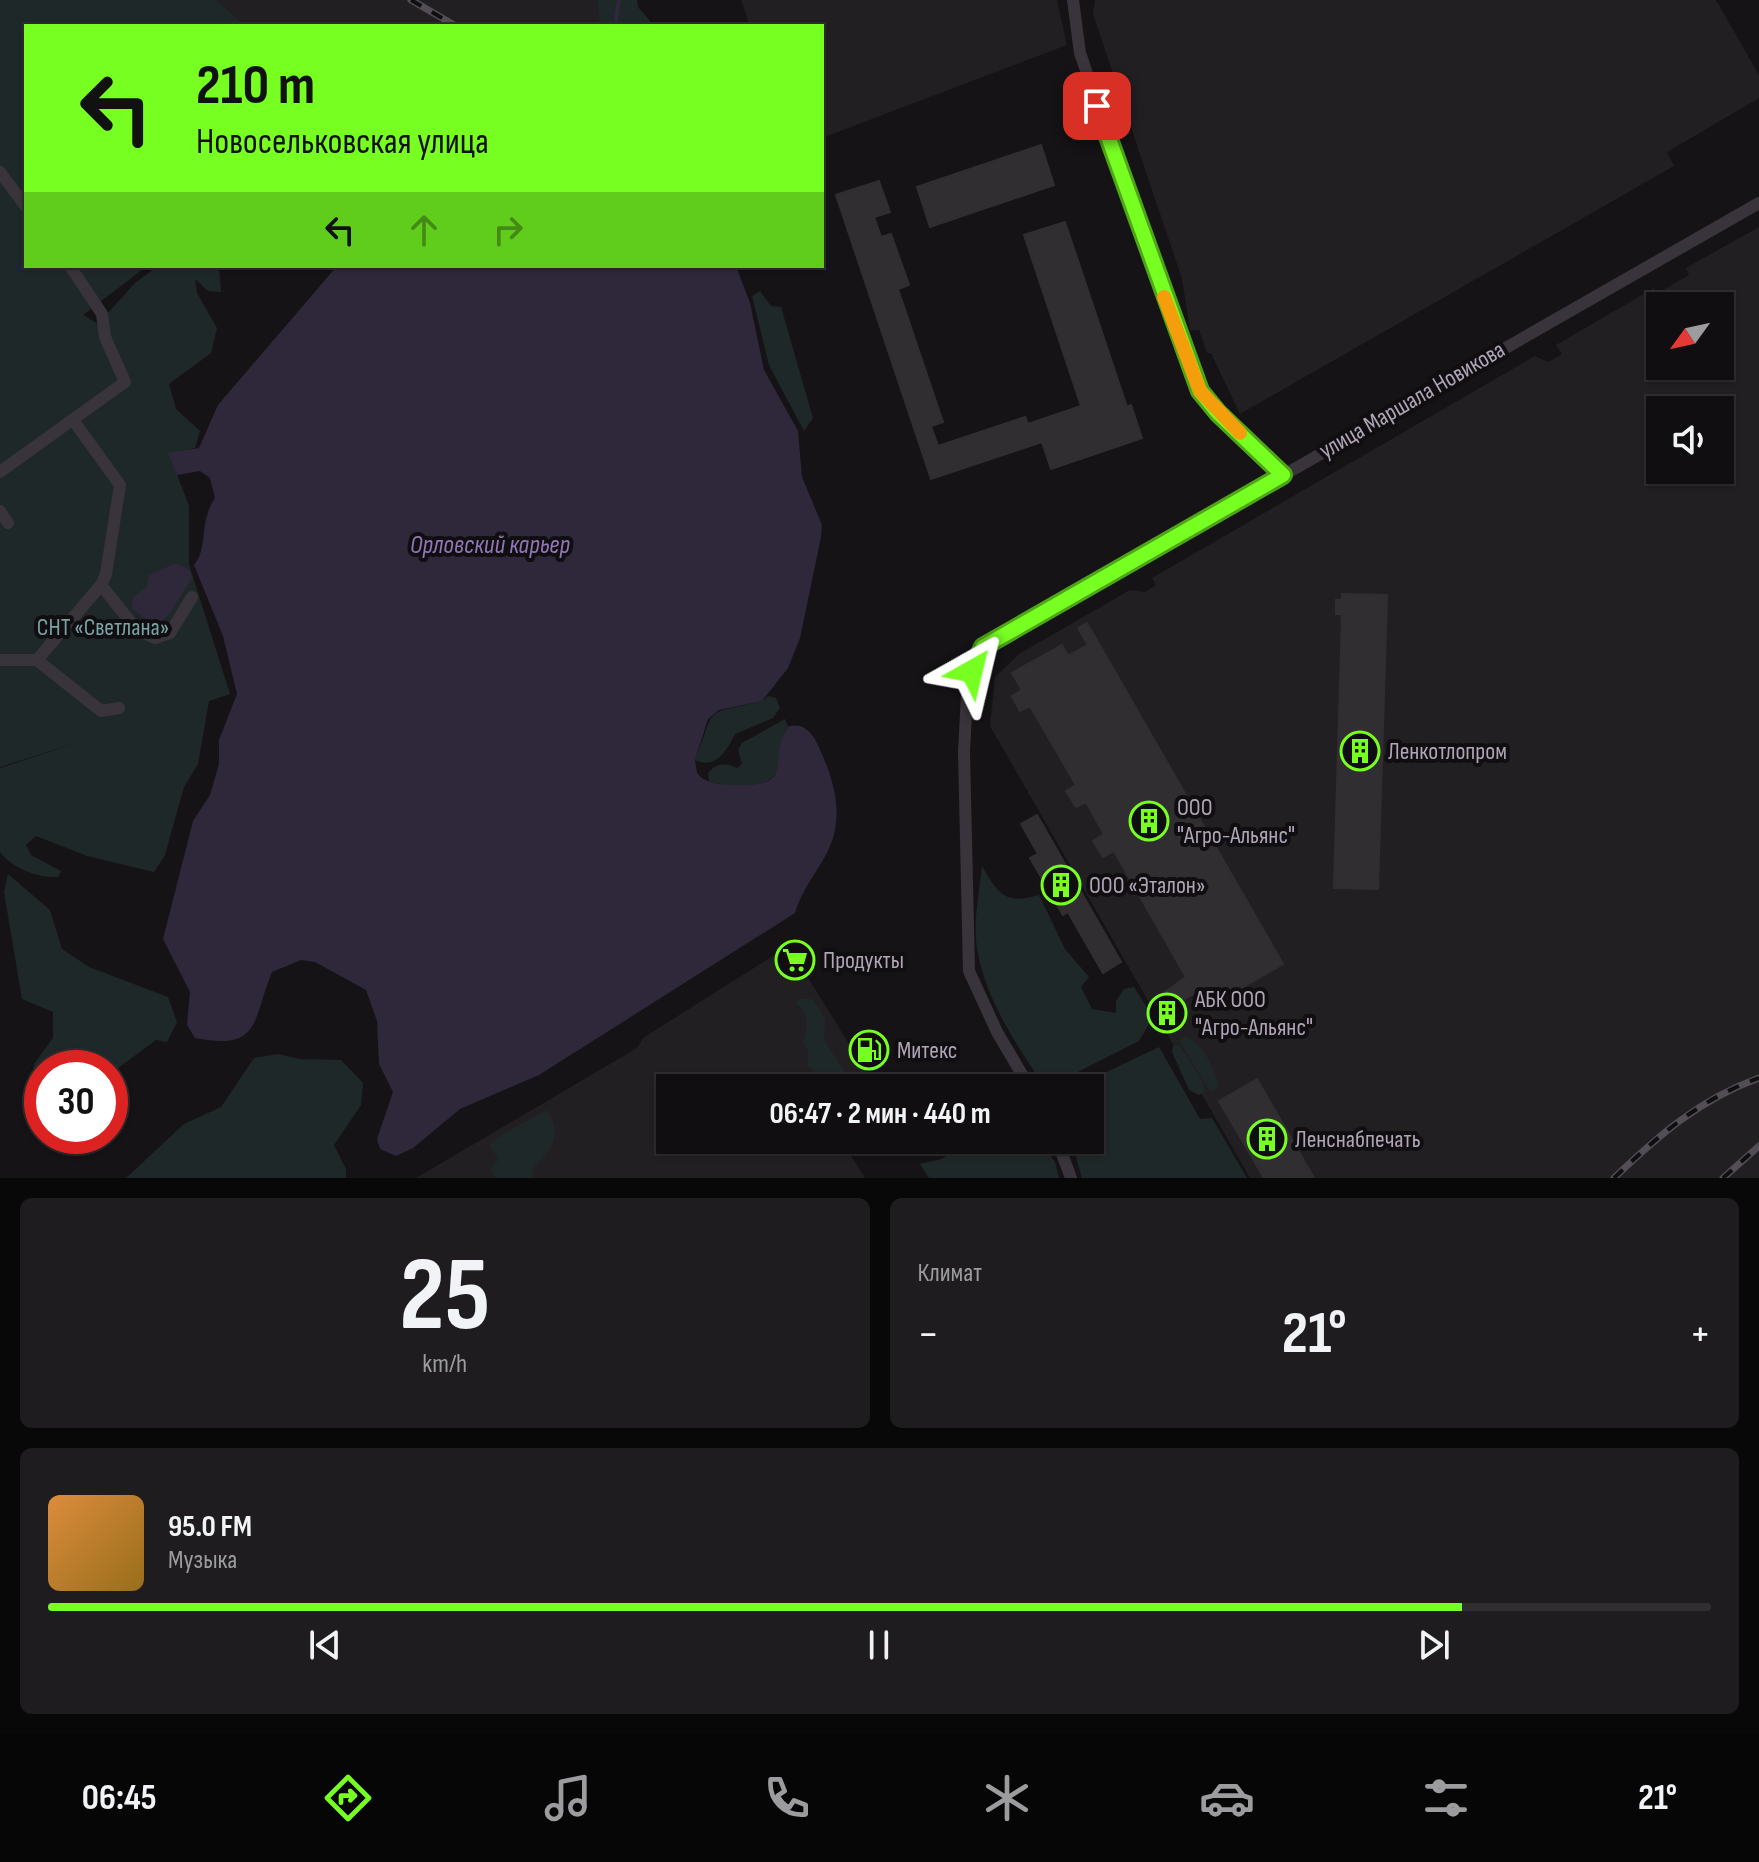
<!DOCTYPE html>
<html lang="ru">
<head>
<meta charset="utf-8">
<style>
	body { margin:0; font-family:"Sofia Sans Condensed",sans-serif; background:#1e1c1e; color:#f1f3f6; height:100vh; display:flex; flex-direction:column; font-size:30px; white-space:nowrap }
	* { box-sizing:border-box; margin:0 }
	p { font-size:26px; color:#9c9c9f }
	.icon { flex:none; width:44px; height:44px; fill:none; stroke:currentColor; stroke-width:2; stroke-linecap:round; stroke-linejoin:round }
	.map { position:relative; height:1178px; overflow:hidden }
	.drawer { display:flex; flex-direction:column; gap:20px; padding:20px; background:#090809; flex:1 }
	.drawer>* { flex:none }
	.hud { position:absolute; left:24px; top:24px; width:800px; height:244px; border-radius:0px; box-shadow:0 2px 6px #0004,0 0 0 2px #302e30; background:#78ff22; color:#111; overflow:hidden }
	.needle { width:52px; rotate:237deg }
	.fabs { position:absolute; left:1646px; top:292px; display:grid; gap:16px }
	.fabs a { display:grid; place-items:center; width:88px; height:88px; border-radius:0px; background:#100e10; box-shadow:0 2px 6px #0004,0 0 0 2px #302e30; font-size:40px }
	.speed { position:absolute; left:24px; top:1050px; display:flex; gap:16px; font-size:40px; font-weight:700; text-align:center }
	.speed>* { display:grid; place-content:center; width:104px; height:104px; border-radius:50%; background:#100e10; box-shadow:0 2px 6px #0004,0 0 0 2px #302e30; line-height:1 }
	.speed .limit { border:12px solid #d22; background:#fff; color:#111 }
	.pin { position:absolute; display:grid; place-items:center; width:68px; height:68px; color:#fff; margin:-34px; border-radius:16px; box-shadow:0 4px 12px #0006 }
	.me { position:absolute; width:88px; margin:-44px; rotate:37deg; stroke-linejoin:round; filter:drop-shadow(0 0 6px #0008) }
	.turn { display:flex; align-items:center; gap:28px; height:168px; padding:0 40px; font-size:36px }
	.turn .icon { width:104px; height:104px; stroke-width:2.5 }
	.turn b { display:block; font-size:56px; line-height:68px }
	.lanes { display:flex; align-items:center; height:76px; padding:0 40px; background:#0003; justify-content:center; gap:40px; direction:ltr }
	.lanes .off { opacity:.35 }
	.big { font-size:60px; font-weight:700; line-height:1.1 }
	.drawer .tile { flex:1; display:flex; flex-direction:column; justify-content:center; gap:12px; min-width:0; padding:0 28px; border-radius:12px; background:#1e1c1e }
	.drawer .dial { align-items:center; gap:0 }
	.dial b { font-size:104px; line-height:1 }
	.song { display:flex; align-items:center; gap:24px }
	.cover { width:96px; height:96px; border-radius:12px; background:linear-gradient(135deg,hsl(30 70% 55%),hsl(40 70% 35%)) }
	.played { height:8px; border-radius:4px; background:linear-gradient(90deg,#78ff22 85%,#302e30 85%) }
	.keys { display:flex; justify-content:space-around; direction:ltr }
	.heat { display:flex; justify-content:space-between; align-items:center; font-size:44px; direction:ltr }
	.drawer .tiles { flex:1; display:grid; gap:20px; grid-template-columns:1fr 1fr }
	.tile:last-child { grid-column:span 2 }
	.trip { position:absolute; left:656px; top:1074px; width:448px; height:80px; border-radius:0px; background:#100e10; box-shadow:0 2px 6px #0004,0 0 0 2px #302e30; font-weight:700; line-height:80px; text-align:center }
	.menu { display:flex; height:128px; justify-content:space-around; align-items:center; background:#060606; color:#9c9c9f }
	.menu .icon { width:56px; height:56px }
	.menu .on { color:#78ff22 }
	.menu b { font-size:36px; color:#f1f3f6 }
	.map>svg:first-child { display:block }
</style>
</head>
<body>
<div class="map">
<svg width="1759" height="1178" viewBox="0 0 1759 1178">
	<rect width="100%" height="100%" fill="#151315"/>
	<!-- built -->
	<g fill="#221f22" fill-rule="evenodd">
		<path d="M216,0H598L601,21L600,26H246Z"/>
		<path d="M741,0H1057L1067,45L822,138V26H750Z"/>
		<path d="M1095,0H1716L1759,75V98L1667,152L1674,166L1240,414L1211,353H1207L1199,330H1190L1182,279L1093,14Z"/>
		<path d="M1759,227V1178H1250L990,726L995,677L1019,654L1130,590L1145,592L1156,585L1152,578L1535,356L1548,362L1554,359L1562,354L1556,345L1654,288L1658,293L1689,275L1686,268ZM1660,306H1720V366H1660ZM1660,410H1720V470H1660Z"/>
		<path d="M784,949L791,950L872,1081L860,1088H670V1140H841L865,1178H416L637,1048L643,1038Z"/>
	</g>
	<!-- green -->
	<g fill="#1f2829">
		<path d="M0,0H216L246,26H26V266H147L83,315L98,324L135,283L158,266H219L221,292L208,291L195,279L197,293L217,328L211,353L169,384L176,409L200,431L195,448L169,454L189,506V564L230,694L209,701L198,764L184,787L165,855L154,872L87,856L36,836L26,845L31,855L61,871L58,877C38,878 13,869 0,852V768L82,741L0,767Z"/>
		<path d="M598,0H637L638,7L650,21L649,26H600Z"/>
		<path d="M760,291L771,306L781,307L813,418L804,431L769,365L752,296Z"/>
		<path d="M768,696L776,698L780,708L773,718L735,734C727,750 716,770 695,760C718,703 701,716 762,701Z"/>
		<path d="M785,719L788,727C779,740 784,750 781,763C772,794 733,787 709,782L708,773C717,763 725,762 737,768L742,764L738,750L742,743Z"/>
		<path d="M982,866C998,894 1005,905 1039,895L1065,949L1089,977L1081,987L1092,1009L1116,1013V1001L1124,989L1134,987L1153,1017L1139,1041L1046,1088C1019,1050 987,1001 978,954C972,925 979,895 982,866Z"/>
		<path d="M8,874L50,910L62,949L89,967L168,997L177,1022L167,1042L156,1040L110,1074V1068H42V1103L28,1102L34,1064L53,1038V1012L22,999L4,892Z"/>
		<path d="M799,999H812L825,1017L824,1040L856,1088H832L836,1085L833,1076L820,1075L808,1066V1050L803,1042C809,1025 810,1016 796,1003Z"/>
		<path d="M1186,1037C1203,1043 1213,1068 1219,1084L1216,1089L1210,1091L1179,1040Z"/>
		<path d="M1179,1045L1203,1082L1205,1092L1199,1095L1189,1090L1172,1052L1173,1046Z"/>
		<path d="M1159,1047L1200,1119L1212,1118L1247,1178H1082L1071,1140H1090V1088H1073Z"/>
		<path d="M278,1054L300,1059L341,1060L363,1083L361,1105L334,1145L346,1169V1178H126L184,1124L221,1107L254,1058Z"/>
		<path d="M546,1110C564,1133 552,1151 533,1168V1178H496L490,1170L499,1159L489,1146C505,1130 526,1123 546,1110Z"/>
		<path d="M975,1140H1008L1020,1153L1040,1141L1055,1162L1059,1178H929L920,1164L941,1159Z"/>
	</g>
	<!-- water -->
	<g fill="#2f283a">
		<path d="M337,266H736L750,303L764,370L798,431L802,477L822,525L821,537L800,638L788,668L762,701L719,710L708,719L695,760L697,773C706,784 718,784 732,785C799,788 766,761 788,727C801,722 811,731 817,743C832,775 845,811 830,846C820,870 804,884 795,913L539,1075L460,1109L413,1148L396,1156L380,1149L377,1139L393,1092L379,1064L377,1021L366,990L315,962L301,960L272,972C252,1021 261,1051 195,1038L187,1025L190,992L163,939L193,821L210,795L219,764V740L237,694L223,636L194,565C209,547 198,524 215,498L210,478L200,471L177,475L168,453L199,448L218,405Z"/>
		<path d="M176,563L189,570L192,578L170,613L156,627L132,608L133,597L147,587L149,575Z"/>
	</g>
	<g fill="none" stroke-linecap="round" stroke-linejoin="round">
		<!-- stream -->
		<path stroke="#2f283a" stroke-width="4" d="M615,26L619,0"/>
	</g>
	<!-- building -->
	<g fill="#312e32" stroke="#312d32" stroke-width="2">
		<path d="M1041,145L1054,185L930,227L917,187Z"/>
		<path d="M879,181L890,212L874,217L881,237L891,234L909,285L898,289L943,422L931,426L938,446L1025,417L1028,424L1081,406L1024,235L1065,222L1127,407L1131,405L1142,438L1051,469L1042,442L931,479L836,195Z"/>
		<path d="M1342,594L1387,595L1378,889L1334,888L1342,614H1336V600H1342Z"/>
		<path d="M1087,623L1283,964L1205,1009L1195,993L1173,1005L1183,1023L1168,1032L1151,1002L1186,977L1114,851L1103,857L1093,841L1104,834L1086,802L1076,807L1066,791L1076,785L1030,706L1020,711L1012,696L1022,690L1012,673L1062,645L1068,656L1088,645L1078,628Z"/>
		<path d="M1037,815L1121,962L1103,973L1068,912L1063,915L1030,858L1038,854L1021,824Z"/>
		<path d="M1257,1079L1314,1178H1264L1219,1101Z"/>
	</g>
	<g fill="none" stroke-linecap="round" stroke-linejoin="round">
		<!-- minor -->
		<g stroke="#39343b" stroke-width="12">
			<path d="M1073,0L1080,53L1190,370C1212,415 1253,437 1283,475"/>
			<path d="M0,172L26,207"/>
			<path d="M0,472L125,382L105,337L102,314L70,266"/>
			<path d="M0,511L8,523"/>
			<path d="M101,585L137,630L155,638L170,633L192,597"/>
			<path d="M0,660H37L101,585L106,574L120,485L73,420"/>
			<path d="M37,660L101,711L119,708"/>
			<path d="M1030,1088L997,1032L969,971L964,752L967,694L983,647L1759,203"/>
			<path d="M1057,1140L1071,1178"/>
		</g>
		<defs>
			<g id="rail">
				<path d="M411,0L456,26"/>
				<path d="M1614,1178C1659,1135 1700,1099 1759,1078"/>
				<path d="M1723,1178L1759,1146"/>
			</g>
		</defs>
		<!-- rail casing -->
		<use href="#rail" stroke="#534d56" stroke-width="7"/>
		<!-- rail -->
		<use href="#rail" stroke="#100e10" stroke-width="4" stroke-dasharray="12" stroke-linecap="butt"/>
	</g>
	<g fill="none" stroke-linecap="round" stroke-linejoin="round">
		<defs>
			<path id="route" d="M972,671L983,647L1283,475L1218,413L1200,391L1097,106"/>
		</defs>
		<!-- route casing -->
		<use href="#route" stroke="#4ea616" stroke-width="20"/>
		<!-- route -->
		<use href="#route" stroke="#78ff22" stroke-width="14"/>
		<!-- slow -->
		<path stroke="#f59e0b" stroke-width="14" d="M1164,297L1200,391L1240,433"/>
	</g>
	<!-- icons -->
	<defs>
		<symbol id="building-ring" viewBox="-11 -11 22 22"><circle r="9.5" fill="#100e10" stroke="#78ff22" stroke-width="1.5"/><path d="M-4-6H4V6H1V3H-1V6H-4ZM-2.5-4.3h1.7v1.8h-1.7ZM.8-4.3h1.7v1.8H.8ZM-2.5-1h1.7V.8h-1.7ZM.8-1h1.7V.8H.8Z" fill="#78ff22"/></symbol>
		<symbol id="supermarket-ring" viewBox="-11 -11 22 22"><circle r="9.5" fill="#100e10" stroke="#78ff22" stroke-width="1.5"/><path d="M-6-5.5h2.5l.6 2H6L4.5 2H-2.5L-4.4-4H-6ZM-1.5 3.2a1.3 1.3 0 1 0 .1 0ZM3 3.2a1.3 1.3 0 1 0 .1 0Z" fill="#78ff22"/></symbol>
		<symbol id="fuel-ring" viewBox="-11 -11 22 22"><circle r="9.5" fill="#100e10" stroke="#78ff22" stroke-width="1.5"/><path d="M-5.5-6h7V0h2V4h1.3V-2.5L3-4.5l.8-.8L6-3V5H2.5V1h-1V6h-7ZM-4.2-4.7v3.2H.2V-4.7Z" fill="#78ff22"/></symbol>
	</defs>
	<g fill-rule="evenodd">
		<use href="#building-ring" x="1338" y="729" width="44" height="44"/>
		<use href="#building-ring" x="1127" y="799" width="44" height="44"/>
		<use href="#building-ring" x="1039" y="863" width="44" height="44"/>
		<use href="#supermarket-ring" x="773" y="938" width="44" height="44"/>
		<use href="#building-ring" x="1145" y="991" width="44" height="44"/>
		<use href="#fuel-ring" x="847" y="1028" width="44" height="44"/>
		<use href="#building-ring" x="1245" y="1117" width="44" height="44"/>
	</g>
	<g text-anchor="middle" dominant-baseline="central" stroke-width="8" stroke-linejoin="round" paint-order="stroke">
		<!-- street labels -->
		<g font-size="24" fill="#b0a4b7" stroke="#100e10">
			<text transform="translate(1412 400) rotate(-30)">улица Маршала Новикова</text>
		</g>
		<!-- park labels -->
		<g font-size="24" fill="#79a3a4" stroke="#100e10">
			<text x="103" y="627">СНТ «Светлана»</text>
		</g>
		<!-- poi labels -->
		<g font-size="24" fill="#b0a4b7" stroke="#100e10" text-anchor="start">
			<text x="1388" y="751">Ленкотлопром</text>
			<text x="1177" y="807">ООО<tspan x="1177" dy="28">"Агро-Альянс"</tspan></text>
			<text x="1089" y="885">ООО «Эталон»</text>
			<text x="823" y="960">Продукты</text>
			<text x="1195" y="999">АБК ООО<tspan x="1195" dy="28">"Агро-Альянс"</tspan></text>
			<text x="897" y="1050">Митекс</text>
			<text x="1295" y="1139">Ленснабпечать</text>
		</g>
		<!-- water labels -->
		<g font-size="26" font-style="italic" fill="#9177b5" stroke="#100e10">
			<text x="490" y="545">Орловский карьер</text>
		</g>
	</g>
</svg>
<div class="fabs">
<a><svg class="needle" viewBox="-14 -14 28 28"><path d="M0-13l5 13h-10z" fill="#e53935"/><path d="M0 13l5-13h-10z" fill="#9c9c9f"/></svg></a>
<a><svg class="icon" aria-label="sound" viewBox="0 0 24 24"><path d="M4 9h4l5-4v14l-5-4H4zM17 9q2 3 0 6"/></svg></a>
</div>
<div class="speed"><div class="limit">30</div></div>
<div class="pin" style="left:1097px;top:106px;background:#d93025"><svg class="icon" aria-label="arrive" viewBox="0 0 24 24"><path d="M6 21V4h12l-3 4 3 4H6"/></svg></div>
<svg class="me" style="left:972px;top:671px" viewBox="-20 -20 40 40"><path d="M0-17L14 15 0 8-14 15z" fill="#78ff22" stroke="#fff" stroke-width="4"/></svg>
<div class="trip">06:47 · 2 мин · 440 m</div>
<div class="hud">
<div class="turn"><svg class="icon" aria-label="left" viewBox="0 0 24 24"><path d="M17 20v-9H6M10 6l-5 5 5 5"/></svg><div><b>210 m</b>Новосельковская улица</div></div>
<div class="lanes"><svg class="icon" aria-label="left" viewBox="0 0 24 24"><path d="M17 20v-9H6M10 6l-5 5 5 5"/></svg><svg class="icon off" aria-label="ahead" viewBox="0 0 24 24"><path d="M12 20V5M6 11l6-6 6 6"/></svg><svg class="icon off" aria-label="right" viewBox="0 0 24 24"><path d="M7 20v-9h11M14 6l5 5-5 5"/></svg></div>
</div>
</div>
<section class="drawer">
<div class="tiles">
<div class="tile dial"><b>25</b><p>km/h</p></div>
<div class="tile"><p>Климат</p>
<div class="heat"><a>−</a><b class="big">21°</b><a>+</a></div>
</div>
<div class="tile">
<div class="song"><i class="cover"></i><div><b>95.0 FM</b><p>Музыка</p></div></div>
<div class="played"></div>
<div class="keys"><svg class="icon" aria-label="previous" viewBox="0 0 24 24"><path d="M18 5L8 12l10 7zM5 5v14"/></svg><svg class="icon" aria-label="pause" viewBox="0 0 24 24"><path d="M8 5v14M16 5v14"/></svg><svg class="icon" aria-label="next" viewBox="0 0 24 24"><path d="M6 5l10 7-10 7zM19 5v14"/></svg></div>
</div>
</div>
</section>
<nav class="menu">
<b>06:45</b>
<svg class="icon on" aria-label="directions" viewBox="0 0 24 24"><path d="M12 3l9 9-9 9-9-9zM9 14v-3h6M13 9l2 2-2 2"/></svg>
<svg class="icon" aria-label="music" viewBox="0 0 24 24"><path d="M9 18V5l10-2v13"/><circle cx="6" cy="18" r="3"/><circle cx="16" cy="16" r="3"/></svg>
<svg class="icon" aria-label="phone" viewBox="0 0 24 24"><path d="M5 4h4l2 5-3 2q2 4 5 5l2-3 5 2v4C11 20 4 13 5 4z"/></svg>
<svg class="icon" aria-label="climate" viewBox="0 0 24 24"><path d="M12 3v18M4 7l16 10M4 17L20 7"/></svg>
<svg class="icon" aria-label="car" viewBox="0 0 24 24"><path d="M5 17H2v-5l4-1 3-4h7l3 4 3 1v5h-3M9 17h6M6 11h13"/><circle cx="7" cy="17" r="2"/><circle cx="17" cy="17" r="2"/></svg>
<svg class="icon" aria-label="filters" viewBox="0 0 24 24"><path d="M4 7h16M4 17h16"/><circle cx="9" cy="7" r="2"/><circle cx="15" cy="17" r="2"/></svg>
<b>21°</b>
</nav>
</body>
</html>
